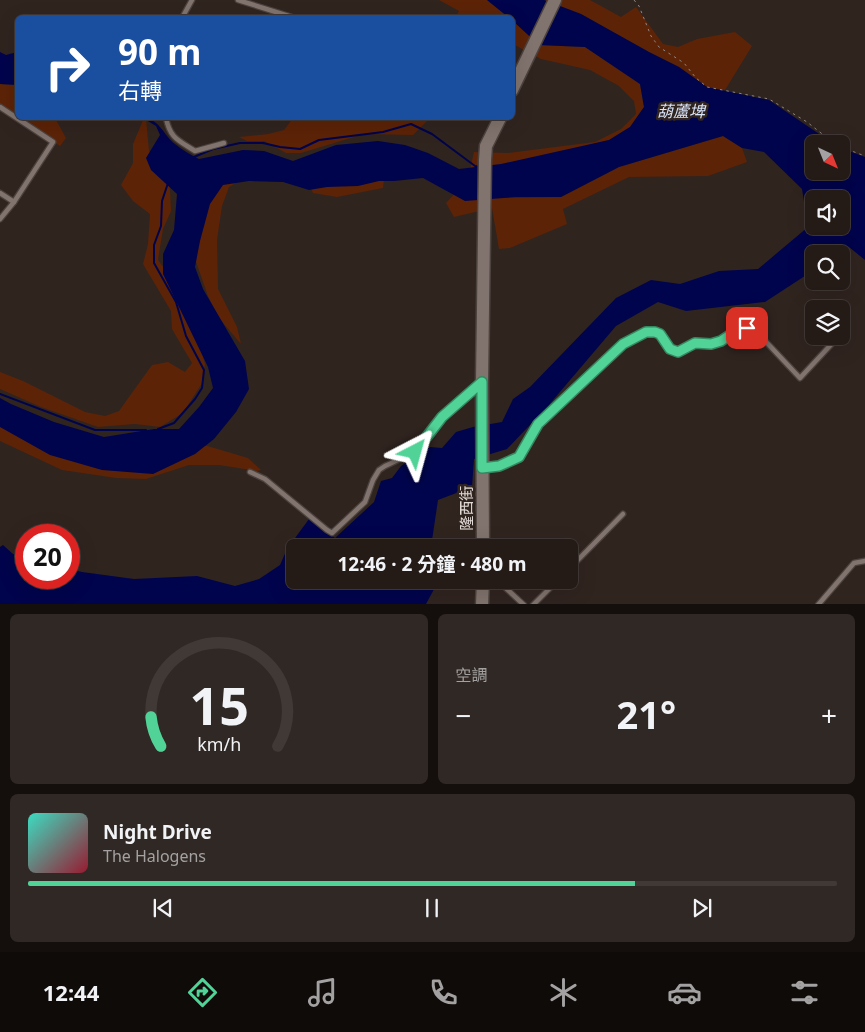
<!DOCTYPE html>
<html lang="zh-TW">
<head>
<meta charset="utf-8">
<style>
	body { margin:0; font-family:"Noto Sans","Noto Sans TC",sans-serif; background:#302824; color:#f1f3f6; height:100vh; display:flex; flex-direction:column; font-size:19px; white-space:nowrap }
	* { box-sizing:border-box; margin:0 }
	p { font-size:16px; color:#a3a1a1 }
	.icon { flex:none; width:28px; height:28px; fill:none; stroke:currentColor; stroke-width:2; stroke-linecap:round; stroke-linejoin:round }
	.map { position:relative; height:604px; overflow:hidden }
	.panel { display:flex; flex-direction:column; gap:10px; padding:10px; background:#140f0d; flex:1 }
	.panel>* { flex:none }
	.hud { position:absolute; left:15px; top:15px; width:500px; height:105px; border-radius:8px; box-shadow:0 5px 20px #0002,0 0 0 1px #413936; background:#1a4fa0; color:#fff; overflow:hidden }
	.needle { width:32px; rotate:137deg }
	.tools { position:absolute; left:805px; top:135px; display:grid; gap:10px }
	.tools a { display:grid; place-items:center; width:45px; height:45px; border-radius:8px; background:#241b17; box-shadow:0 5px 20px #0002,0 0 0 1px #413936; font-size:25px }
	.speed { position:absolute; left:15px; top:524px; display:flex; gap:10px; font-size:25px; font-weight:700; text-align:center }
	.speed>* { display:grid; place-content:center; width:65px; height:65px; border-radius:50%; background:#241b17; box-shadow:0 5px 20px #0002,0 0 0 1px #413936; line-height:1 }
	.speed .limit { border:8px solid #d22; background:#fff; color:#111 }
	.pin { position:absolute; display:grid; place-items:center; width:42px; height:42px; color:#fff; margin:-21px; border-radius:10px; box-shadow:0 2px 8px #0006 }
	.me { position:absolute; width:55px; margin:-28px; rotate:39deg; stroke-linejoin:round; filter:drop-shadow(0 0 4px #0008) }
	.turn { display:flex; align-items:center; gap:18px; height:105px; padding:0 20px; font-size:22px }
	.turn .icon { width:65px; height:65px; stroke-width:2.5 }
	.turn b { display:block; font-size:35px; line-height:42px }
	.big { font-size:38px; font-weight:700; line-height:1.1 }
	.panel .widget { flex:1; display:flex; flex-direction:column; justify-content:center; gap:8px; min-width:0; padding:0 18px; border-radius:8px; background:#302824 }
	.panel .dial { align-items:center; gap:0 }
	.dial svg { height:130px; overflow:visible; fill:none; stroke:#413936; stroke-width:7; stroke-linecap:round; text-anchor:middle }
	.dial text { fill:#f1f3f6; stroke:none }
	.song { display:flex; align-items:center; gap:15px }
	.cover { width:60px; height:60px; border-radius:8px; background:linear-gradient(135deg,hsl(170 70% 55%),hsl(350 70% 35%)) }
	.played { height:5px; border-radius:2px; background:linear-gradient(90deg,#51d397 75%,#413936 75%) }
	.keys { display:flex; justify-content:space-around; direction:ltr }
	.heat { display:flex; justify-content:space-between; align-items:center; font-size:28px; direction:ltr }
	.panel .tiles { flex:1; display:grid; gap:10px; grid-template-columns:1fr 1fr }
	.widget:last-child { grid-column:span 2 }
	.trip { position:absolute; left:286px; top:539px; width:292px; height:50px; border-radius:8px; background:#241b17; box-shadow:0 5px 20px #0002,0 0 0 1px #413936; font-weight:700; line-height:50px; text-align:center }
	.tabs { display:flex; height:80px; justify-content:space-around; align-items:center; background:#0e0b09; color:#a3a1a1 }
	.tabs .icon { width:35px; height:35px }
	.tabs .selected { color:#51d397 }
	.tabs b { font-size:22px; color:#f1f3f6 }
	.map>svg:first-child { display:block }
</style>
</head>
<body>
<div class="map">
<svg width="865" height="605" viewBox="0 0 865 605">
	<rect width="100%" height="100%" fill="#30241f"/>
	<!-- green -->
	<g fill="#5c2307">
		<path d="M439,0H487L508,17H456L459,11Z"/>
		<path d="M544,0H590L621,17L636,7L663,44L678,47L697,39L735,32L752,46L725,90L707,87L679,67L649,52L581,14Z"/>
		<path d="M513,21L539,45L585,47L640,84L644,107L630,127L609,140L574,149L501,198L561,197L619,167L723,136L742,148L747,162L708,176L629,177L563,209L567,224L510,248L499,249L492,208L454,217L446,203L468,179L474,152L508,153L595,142L621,129L636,114L634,101L619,86L590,70L541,59L513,44Z"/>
		<path d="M0,84L17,85L18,118H55L66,138L60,146L0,107Z"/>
		<path d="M144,118H146L149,151L168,170L170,190L171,211L163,229L158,260L171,278L198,339L205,364L202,383L183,413L160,427L135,424L98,427L41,407L0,389V372L23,381L85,412L105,416L119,411L152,365L168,362L185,372L192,363L172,329L171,311L143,264L148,244L150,214L133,201L121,185L133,163V144Z"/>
		<path d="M293,118H430L413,135L364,134L301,153H286L264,141H247L239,137L268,134L284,130Z"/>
		<path d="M244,178L229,187L222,206L217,240L218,289L237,327L241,344L219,318L208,296L192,250L219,179Z"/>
		<path d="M384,179L383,188L337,197L313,193L309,184Z"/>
		<path d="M0,414L49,435L204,445L248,458L261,470L257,471L219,465H189L146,479L116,478L62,470L0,441Z"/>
	</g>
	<!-- water -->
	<g fill="#00044c" fill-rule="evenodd">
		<path d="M487,0H544L581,14L649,52L679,67L707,87L769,100L834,144H814V171H841V148L865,157V260L849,247L838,254H814V270L765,302L686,311L658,302L616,326L548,406L507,449L474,459L472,487L438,500L431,547L295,548V580H439L426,604H0V547L3,545L13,554L26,557V578H69V569L82,572L134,579L197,576L235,586L259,579L280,565L287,549L309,519L335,538L374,502L381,481L392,478L401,466L430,447L442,448L456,432L473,427L502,422L513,399L530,387L616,298L651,280L680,284L719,271L758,269L808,227L802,189L764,152L742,148L723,136L619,167L561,197H515L465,201L423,178L394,181H379L358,186L327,187L309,190L283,182L249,181L223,185L210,204L200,241L195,267L203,289L245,361L249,389L236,412L214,439L195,454L153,474L102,470L50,455L0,427V398L11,404L54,422L104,437L154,429H179L199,407L213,388L208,367L163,274V254L174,230L177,194L151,170L146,158L160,135L156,126L143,118C159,118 164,136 175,144C182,150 191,155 199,159L243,150L264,151L293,161L336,145L378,141L405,145L428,153L459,169L501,164L609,140L630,127L644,107L640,84L585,47L539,45L513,21L512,18L508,17ZM814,199H841V226H814Z"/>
		<path d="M0,52L6,55L17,52V85L0,84Z"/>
	</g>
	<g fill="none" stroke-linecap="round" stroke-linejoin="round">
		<!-- stream -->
		<g stroke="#00044c" stroke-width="2">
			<path d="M194,157L213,149L240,143H263L280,147L300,149L319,140L383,132L411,124L432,134L475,166L480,167"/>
			<path d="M0,394L95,430H146"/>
			<path d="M158,429L174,423L195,399L202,388L204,370L186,336L176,302L154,263V245L161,226L162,201L168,183"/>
		</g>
		<defs>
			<g id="lane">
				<path d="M238,0L295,18"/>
				<path d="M182,18L192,0"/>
				<path d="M0,107L53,142L14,202L0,219"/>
				<path d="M166,118C170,138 178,140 195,151L224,143"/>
				<path d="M0,193L14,202"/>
				<path d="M841,333L845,330"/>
				<path d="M484,467L499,466L519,457L537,424L623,344L646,332H655L660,334L670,349L677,352C683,349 689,344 695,343C703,341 710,345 718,342C732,337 739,327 754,329L800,378L839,336"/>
				<path d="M250,472L265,479L327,530L332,533L365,502L373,480L379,470L385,466L415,452L442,417L479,384"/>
				<path d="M570,568L623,514"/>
				<path d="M497,580L524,605"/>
				<path d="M533,605L558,580"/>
				<path d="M818,605L854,563L865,561"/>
			</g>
			<g id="secondary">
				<path d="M512,90L555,0"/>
				<path d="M483,548L482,382L485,160L486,146L500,118"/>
				<path d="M482,605L483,580"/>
			</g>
		</defs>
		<!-- lane casing -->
		<use href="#lane" stroke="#4c423e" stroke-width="7"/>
		<!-- secondary casing -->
		<use href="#secondary" stroke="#4c423e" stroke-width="15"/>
		<!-- path -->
		<g stroke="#8f8581" stroke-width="1" stroke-dasharray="2.5 4" stroke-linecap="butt">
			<path d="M634,0L639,6L651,36L659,47L684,63L696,78L707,87L769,99L807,122L835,144"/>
			<path d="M841,147L865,156"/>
		</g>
		<!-- lane -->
		<use href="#lane" stroke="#81736d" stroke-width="4.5"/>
		<!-- secondary -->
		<use href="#secondary" stroke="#81736d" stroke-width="12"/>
	</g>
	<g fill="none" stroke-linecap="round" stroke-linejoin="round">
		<defs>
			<path id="route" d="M415,452L442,417L482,382V468L499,466L519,457L538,424L623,344L646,332H655L660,334L670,349L678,352L695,343L711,344L721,341L736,331L747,328"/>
		</defs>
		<!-- route casing -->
		<use href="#route" stroke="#358962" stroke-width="12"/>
		<!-- route -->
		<use href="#route" stroke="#51d397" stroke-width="9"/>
	</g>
	<g text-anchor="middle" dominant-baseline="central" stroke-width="5" stroke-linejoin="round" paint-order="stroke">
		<!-- street labels -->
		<g font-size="15" fill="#e1d9d6" stroke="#30241f">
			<text transform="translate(466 508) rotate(-90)">隆西街</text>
		</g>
		<!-- water labels -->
		<g font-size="16" font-style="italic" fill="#d9e5fa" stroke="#30241f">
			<text x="681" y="111">葫蘆埤</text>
		</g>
	</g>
</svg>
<div class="tools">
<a><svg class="needle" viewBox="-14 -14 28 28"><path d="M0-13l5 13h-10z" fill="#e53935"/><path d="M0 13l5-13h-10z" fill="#a3a1a1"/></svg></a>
<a><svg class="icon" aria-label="sound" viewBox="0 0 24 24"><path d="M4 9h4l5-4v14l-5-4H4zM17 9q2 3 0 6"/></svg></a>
<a><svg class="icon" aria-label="search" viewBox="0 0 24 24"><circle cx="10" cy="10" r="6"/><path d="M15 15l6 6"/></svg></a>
<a><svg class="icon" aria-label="layers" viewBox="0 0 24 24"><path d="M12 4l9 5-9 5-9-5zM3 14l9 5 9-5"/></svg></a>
</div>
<div class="speed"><div class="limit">20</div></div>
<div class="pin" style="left:747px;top:328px;background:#d93025"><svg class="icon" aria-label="arrive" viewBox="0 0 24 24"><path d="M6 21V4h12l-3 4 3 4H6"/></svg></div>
<svg class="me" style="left:415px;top:452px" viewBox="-20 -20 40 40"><path d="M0-17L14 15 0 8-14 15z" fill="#51d397" stroke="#fff" stroke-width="4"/></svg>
<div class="trip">12:46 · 2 分鐘 · 480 m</div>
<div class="hud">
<div class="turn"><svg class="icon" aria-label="right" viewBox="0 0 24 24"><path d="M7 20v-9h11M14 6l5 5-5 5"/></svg><div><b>90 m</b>右轉</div></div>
</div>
</div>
<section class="panel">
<div class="tiles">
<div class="widget dial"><svg viewBox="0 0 100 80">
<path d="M14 69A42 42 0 1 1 86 69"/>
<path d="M14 69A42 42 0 0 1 8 51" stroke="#51d397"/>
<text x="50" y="56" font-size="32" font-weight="700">15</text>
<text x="50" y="72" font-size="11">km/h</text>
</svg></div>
<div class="widget"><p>空調</p>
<div class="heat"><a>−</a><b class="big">21°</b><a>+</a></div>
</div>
<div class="widget">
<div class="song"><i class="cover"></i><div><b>Night Drive</b><p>The Halogens</p></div></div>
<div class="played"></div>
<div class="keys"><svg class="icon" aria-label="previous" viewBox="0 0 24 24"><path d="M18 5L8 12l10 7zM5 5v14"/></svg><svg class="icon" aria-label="pause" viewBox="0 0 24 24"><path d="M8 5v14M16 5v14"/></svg><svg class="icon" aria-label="next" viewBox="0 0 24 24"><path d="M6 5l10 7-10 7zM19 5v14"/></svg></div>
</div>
</div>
</section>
<nav class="tabs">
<b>12:44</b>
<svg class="icon selected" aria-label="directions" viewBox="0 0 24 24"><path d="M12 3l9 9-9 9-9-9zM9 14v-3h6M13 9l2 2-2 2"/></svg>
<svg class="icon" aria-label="music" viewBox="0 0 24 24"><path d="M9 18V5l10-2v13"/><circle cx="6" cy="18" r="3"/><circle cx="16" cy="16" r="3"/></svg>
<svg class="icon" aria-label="phone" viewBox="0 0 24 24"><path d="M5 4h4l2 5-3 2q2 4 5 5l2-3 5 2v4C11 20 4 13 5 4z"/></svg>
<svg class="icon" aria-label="climate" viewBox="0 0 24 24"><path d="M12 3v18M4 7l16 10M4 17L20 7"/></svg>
<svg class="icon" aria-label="car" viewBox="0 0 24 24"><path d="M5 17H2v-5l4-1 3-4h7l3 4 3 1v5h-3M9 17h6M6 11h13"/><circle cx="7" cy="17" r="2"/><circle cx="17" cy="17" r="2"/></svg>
<svg class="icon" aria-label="filters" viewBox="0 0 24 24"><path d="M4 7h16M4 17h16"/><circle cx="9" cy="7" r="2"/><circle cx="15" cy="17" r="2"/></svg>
</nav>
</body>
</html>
